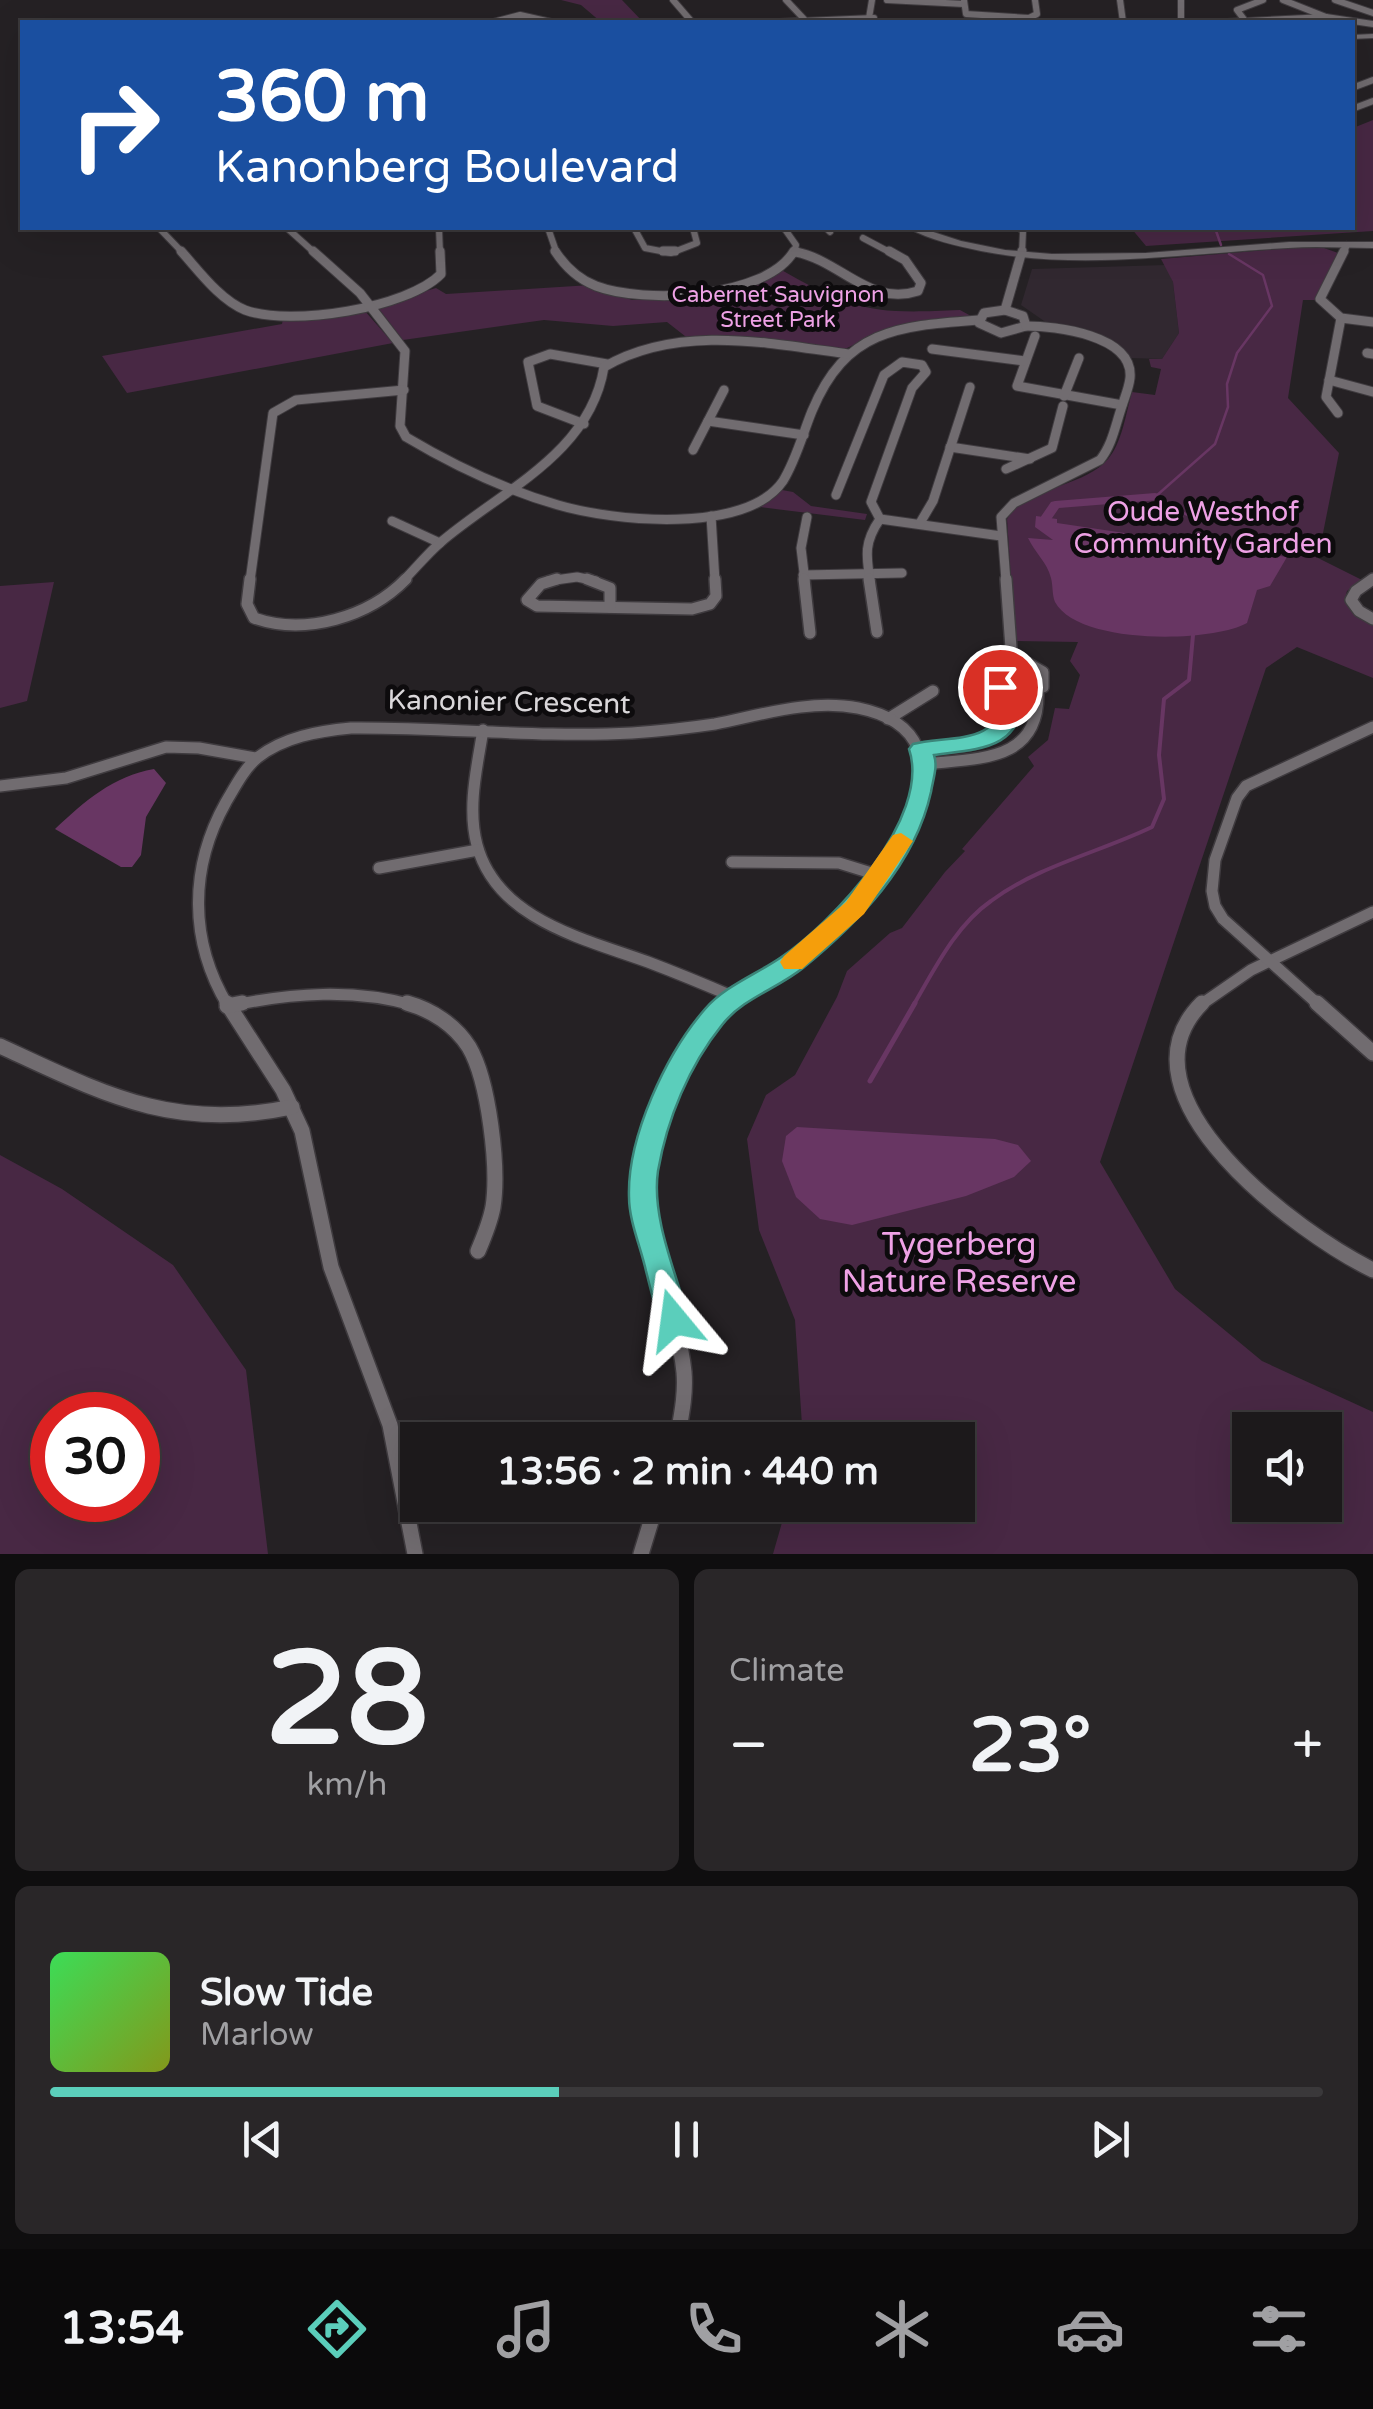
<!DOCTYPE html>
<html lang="en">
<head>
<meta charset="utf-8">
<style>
	body { margin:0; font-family:"Varela Round",sans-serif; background:#292628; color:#f1f3f6; height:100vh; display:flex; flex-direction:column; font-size:38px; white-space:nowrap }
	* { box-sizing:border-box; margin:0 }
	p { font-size:32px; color:#a0a0a3 }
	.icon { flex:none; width:55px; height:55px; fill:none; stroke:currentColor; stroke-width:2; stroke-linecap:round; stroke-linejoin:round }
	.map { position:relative; height:1554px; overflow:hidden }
	.panel { display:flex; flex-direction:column; gap:15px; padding:15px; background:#0f0e0f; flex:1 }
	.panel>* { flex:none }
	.top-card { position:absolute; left:20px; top:20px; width:1335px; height:210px; border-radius:0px; box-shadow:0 10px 40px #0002,0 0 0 2px #3a383a; background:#1a4fa0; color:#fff; overflow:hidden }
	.buttons { position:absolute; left:1232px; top:1412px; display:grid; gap:20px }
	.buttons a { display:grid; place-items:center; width:110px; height:110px; border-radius:0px; background:#1c191b; box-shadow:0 10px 40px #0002,0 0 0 2px #3a383a; font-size:50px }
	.speed { position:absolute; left:30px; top:1392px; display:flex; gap:20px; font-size:50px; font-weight:700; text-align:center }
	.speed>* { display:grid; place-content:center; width:130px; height:130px; border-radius:50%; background:#1c191b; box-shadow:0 10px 40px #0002,0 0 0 2px #3a383a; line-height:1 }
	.speed .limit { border:15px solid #d22; background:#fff; color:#111 }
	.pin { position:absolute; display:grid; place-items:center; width:85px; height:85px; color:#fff; margin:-42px; border:5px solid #fff; border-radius:50%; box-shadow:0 2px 10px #0007 }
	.me { position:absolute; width:110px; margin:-55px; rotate:344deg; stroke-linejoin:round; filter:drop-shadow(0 0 8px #0008) }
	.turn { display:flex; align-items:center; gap:35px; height:210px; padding:0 30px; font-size:45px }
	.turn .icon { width:130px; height:130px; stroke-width:2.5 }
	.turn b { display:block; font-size:70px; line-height:85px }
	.big { font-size:75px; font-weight:700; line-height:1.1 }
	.panel .widget { flex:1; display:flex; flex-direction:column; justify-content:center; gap:15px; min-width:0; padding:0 35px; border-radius:15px; background:#292628 }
	.panel .dial { align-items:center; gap:0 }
	.dial b { font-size:130px; line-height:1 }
	.song { display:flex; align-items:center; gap:30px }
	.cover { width:120px; height:120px; border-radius:15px; background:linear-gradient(135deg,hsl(130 70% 55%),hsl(70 70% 35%)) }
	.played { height:10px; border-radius:5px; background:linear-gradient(90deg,#5bcebb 40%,#3a383a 40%) }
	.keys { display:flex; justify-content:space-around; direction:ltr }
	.heat { display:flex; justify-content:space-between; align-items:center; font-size:55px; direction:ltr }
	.panel .tiles { flex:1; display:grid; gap:15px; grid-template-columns:1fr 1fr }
	.widget:last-child { grid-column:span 2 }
	.trip { position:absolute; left:400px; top:1422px; width:575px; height:100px; border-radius:0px; background:#1c191b; box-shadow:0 10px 40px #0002,0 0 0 2px #3a383a; font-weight:700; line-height:100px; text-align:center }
	.tab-bar { display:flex; height:160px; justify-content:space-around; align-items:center; background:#0b0a0b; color:#a0a0a3 }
	.tab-bar .icon { width:70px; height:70px }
	.tab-bar .on { color:#5bcebb }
	.tab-bar b { font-size:45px; color:#f1f3f6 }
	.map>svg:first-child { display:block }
</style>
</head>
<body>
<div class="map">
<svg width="1373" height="1554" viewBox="0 0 1373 1554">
	<rect width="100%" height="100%" fill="#252124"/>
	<!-- built -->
	<path fill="#312830" d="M1166,265L1173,282L1179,333L1162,359L1131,358L1119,347L1047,323L1021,305L1032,269Z"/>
	<!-- green -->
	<g fill="#482844" fill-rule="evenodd">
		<path d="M561,0H622L643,22H601L581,5Z"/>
		<path d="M1373,120V231L1146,246L1131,228H1352L1353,128Z"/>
		<path d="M1289,248H1324L1338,253L1316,300H1303L1288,398L1339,453L1318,558L1362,580L1347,591L1345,599L1354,612L1373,623V678L1297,647L1266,668L1100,1162L1175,1289L1262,1361L1373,1412V1554H773L787,1505H958V1440H803L795,1320L759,1230L747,1139L766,1095L795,1075L837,997L847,971L890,933L902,928L945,872L965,851L962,849L1034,766L1028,757L1048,740L1055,708L1069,709L1080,675L1070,661L1078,642L1015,641L1007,519C1027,485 1082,489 1108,459C1122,443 1126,413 1132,392L1155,395L1161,369L1151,367L1149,359H1162L1179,333L1173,282L1161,259ZM1250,1430H1325V1505H1250Z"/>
		<path d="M778,268C855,312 872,314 960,310L971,316L876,334L845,349L731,336L690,340L667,322L613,326L544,320L403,340L379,309L385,303L436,288L446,294L591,285L632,300L716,295Z"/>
		<path d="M364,310L393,343L127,393L102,356L282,324L283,319Z"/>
		<path d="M782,490L793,492L811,506L867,514L865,520L751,506Z"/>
		<path d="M54,582L27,701L0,708V586Z"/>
		<path d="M0,1155L62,1189L173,1265L246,1370L268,1554H0ZM52,1415H138V1500H52Z"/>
	</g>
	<!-- water -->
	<g fill="#683663">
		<path d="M1036,516L1057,519V523L1287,557L1270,586L1257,590L1247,623C1211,643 1078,645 1055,602C1052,595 1053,585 1051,578C1047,562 1035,553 1028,538L1053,540L1035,527Z"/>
		<path d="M154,769L166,783L146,817L141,855L132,867H121L55,829C85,801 113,776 154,769Z"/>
		<path d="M797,1127L995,1139L1018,1145L1031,1161L1014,1177L966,1196L852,1225L820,1219L796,1197L782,1161L786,1136Z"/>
	</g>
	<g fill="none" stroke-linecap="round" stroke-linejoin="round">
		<!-- stream-far2 -->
		<g stroke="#683663" stroke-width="2.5">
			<path d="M1215,228L1221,245"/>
			<path d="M1200,522L1155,497L1215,444L1228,407L1227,384L1237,353L1272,306L1263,275L1229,254"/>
		</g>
		<!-- stream-far1 -->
		<path stroke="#683663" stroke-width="4" d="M913,1006C934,970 956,925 991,901C1038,866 1100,852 1152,827L1164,799L1159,755L1164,699L1189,680L1193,635"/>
		<!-- stream -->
		<path stroke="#683663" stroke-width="5" d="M870,1081L915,1003"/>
		<!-- canal -->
		<path fill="#683663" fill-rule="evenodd" d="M1155,493L1159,494V500L1059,508L1050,521H1042L1040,518L1051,502L1055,501Z"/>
		<defs>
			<g id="minor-far3">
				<path d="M673,0L692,22"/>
				<path d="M786,0L804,19"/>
				<path d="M872,0L869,18L873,22"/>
				<path d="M887,0L964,4"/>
				<path d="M964,0L966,14L1029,18L1037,14L1035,0"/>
				<path d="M1120,0L1123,22"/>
				<path d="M1181,0V22"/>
				<path d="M1283,0L1326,17"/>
				<path d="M1335,0L1373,13"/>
				<path d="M493,22L520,15L551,22"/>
				<path d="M779,22L874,18"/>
				<path d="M1227,22L1326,17L1373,24"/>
				<path d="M1246,22L1237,10L1263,0"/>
				<path d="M1352,88L1373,80"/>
				<path d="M1352,109L1373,101"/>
				<path d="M159,228L184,254"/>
				<path d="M287,228L316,254"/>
				<path d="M439,228L440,254"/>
				<path d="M548,228L557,254"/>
				<path d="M634,228L645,248L671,253L697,243L693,228"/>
				<path d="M784,228L796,245L794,254"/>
				<path d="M826,228L830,232"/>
				<path d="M1019,228L1023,231L1022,254"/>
				<path d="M863,238L893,254"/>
				<path d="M796,252L807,254"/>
				<path d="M1343,254L1347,245"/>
			</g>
			<g id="minor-far2">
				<path d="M181,251C199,271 220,300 245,310C290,327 408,308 441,274L440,251"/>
				<path d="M313,251L360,293L405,351L400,426L406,437C453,465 506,490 558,505C612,521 746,535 783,481C796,460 803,433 812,411C846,329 898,326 978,320"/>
				<path d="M555,251C566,268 578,279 596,286C643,304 766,299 794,251"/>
				<path d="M663,251H675"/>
				<path d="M1344,251L1320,299L1341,318L1373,322"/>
				<path d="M796,252C841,261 870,307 918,291L921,283L905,260L889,251"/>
				<path d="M1005,310L1023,316L1026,326L1001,333L979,323L984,313Z"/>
				<path d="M1005,310L1022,251"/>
				<path d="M1035,336L1017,386L1122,405"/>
				<path d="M932,349L1025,361"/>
				<path d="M1367,353L1373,354"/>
				<path d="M1329,380L1373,392"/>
				<path d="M1064,396L1079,358"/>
				<path d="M1338,413L1326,397L1341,318"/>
				<path d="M708,421L804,435"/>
				<path d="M584,424L537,406L528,362L550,354L607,364"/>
				<path d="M950,447L1030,459"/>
				<path d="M693,450L724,390"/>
				<path d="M1006,469L1052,448L1063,406"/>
				<path d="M836,495L884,375L902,362L922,365L926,372L912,388L871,502L880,519"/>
				<path d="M711,516L715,581"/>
				<path d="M880,519L1001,536"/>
				<path d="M392,521L440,543"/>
				<path d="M920,523L933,501L970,387"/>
				<path d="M803,575L902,573"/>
				<path d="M250,581L273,413L296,400L404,390"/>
				<path d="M403,581C416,568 427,554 441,542C502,490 590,454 604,367C678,324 768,343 848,354"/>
				<path d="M548,581L577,577L596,581"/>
				<path d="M805,581L801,548L807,517"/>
				<path d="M870,581C866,555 864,542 880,519"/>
				<path d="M1006,581L1001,517L1014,503L1100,460C1112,445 1115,427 1121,409C1124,399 1129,388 1130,378C1134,335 1055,326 1026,326"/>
				<path d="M1370,581L1373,579"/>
			</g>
			<g id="minor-far1">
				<path d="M250,579L247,604L254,618C305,636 369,617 406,579"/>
				<path d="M557,579L541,584L527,600L537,606L692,609L710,604L716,596L715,579"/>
				<path d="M587,579L610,588V607"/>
				<path d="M804,579L810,633"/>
				<path d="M869,579L877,632"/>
				<path d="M1006,579L1012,662"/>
				<path d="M1373,579L1356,591L1351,600L1359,611L1373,619"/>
				<path d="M1012,662L1029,664L1043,672V687L1017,694L999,685L994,672Z"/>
				<path d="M888,719L933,691"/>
				<path d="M483,730C477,767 467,808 477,845C497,920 585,939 648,962C677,973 706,985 734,997"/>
				<path d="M920,749C966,746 1007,750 1011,693"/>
				<path d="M925,764C980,758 1040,762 1038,691"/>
				<path d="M0,786L66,778L166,747L199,748L256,758"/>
				<path d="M732,862L839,863L881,876"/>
				<path d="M379,868L478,850"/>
				<path d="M228,1006C189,941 189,868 226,802C235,787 244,769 257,758C283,737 319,731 351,728C445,727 538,738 632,733C660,731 688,728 715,724C761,715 810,699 858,708C993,735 880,888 825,937C794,965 756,980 724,1006"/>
				<path d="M229,1006C292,993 354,988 416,1006"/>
				<path d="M1199,1006L1251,970L1373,912"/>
				<path d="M1320,1006L1223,919L1215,906L1212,891L1215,860L1237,798L1246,786L1373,727"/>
			</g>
			<g id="minor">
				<path d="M227,1003L283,1090L302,1131L331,1267L390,1425L415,1554"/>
				<path d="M407,1003C432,1010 455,1025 469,1047C489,1081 499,1168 493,1207C490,1223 484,1237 478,1251"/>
				<path d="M1202,1003C1109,1096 1301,1235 1373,1270"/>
				<path d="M1317,1003L1373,1053"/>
				<path d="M227,1006L242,1003"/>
				<path d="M0,1046C104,1094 174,1132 292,1107"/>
				<path d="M677,1440C681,1417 686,1395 684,1372C678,1313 647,1260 643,1202C641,1164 653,1125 668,1091C682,1058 700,1026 727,1003"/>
				<path d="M641,1554L656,1505"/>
			</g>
			<g id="tertiary">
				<path d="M1373,34V38L1352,39V35Z"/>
				<path d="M908,228H921L961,241L1005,250L1052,254L1146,253L1289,242H1373V248C1345,248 1316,246 1288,248C1186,253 1083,271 981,251C957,246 930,240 908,228Z"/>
			</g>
		</defs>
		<!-- minor-far3 casing -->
		<use href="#minor-far3" stroke="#3f3b3f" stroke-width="8"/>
		<!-- minor-far2 casing -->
		<use href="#minor-far2" stroke="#3f3b3f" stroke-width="11"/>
		<!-- minor-far1 casing -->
		<use href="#minor-far1" stroke="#3f3b3f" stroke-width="14"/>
		<!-- minor casing -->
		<use href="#minor" stroke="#3f3b3f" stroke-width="18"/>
		<!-- tertiary casing -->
		<use href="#tertiary" stroke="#3f3b3f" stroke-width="2"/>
		<!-- minor-far3 -->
		<use href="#minor-far3" stroke="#716c70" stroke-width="6"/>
		<!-- minor-far2 -->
		<use href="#minor-far2" stroke="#716c70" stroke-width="9"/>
		<!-- minor-far1 -->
		<use href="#minor-far1" stroke="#716c70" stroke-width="11"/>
		<!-- minor -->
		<use href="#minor" stroke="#716c70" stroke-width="15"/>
		<!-- tertiary -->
		<use href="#tertiary" fill="#716c70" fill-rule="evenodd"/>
	</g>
	<!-- route -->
	<path fill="#5bcebb" stroke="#3b867a" stroke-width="2.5" d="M1000,681L1022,692C1025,750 977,749 934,755C938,767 933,779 931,792C915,865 859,922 803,968C777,989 743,998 722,1025C689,1066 667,1119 658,1171C651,1218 677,1275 689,1320L685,1329L674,1333L664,1329C655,1311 651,1290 646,1271C641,1248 629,1221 629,1197C627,1137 666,1054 705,1009C725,986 755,975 780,958C832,923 932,818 909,749L913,744C947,735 1003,746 1001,696L989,687Z"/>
	<!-- slow -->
	<path fill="#f59e0b" d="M901,833L913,841L864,914L802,969H784L780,962L784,956L846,902L893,835Z"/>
	<g text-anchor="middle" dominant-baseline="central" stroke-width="10" stroke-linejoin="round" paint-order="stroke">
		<!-- far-park labels -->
		<g font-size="22" fill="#eea1e5" stroke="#0d0b0d">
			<text x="778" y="295">Cabernet Sauvignon<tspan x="778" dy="25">Street Park</tspan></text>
		</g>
		<!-- park labels -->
		<g font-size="28" fill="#eea1e5" stroke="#0d0b0d">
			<text x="1203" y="512">Oude Westhof<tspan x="1203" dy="32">Community Garden</tspan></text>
		</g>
		<!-- street labels -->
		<g font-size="28" fill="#dad7da" stroke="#0d0b0d">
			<text transform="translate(509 702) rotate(1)">Kanonier Crescent</text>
		</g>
		<!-- near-park labels -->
		<g font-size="32" fill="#eea1e5" stroke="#0d0b0d">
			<text x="959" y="1245">Tygerberg<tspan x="959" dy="37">Nature Reserve</tspan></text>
		</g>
	</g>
</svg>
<div class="buttons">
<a><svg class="icon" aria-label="sound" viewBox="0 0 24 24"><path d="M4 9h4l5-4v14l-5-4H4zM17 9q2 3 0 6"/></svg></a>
</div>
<div class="speed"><div class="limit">30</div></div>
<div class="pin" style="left:1000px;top:687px;background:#d93025"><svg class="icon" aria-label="arrive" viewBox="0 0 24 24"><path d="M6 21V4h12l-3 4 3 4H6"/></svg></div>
<svg class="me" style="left:674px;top:1320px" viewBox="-20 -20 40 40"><path d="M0-17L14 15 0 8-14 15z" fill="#5bcebb" stroke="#fff" stroke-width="4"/></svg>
<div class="trip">13:56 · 2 min · 440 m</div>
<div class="top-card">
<div class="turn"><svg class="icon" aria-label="right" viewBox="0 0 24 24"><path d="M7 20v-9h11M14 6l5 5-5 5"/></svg><div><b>360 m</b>Kanonberg Boulevard</div></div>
</div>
</div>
<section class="panel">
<div class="tiles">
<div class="widget dial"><b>28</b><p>km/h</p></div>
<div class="widget"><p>Climate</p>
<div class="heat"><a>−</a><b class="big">23°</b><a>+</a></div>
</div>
<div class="widget">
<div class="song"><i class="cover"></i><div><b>Slow Tide</b><p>Marlow</p></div></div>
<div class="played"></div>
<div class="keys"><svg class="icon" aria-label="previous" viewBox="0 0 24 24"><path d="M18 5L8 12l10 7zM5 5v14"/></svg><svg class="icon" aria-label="pause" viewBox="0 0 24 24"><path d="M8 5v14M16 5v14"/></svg><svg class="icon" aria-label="next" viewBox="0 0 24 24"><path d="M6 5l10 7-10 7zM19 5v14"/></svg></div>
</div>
</div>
</section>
<nav class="tab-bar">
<b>13:54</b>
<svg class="icon on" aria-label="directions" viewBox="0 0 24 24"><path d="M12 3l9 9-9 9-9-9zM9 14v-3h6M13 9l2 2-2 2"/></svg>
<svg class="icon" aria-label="music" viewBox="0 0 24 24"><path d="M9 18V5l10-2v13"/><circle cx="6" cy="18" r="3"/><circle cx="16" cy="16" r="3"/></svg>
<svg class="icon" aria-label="phone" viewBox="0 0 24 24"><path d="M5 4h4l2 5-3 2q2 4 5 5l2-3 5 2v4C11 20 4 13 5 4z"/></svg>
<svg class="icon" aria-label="climate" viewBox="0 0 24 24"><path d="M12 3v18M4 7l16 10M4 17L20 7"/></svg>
<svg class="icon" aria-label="car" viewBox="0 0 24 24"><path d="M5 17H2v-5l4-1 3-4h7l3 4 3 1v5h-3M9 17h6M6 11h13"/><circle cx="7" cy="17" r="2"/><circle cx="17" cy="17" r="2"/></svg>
<svg class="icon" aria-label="filters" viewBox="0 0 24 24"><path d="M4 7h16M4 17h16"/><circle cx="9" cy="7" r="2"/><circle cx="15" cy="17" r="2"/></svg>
</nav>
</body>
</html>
